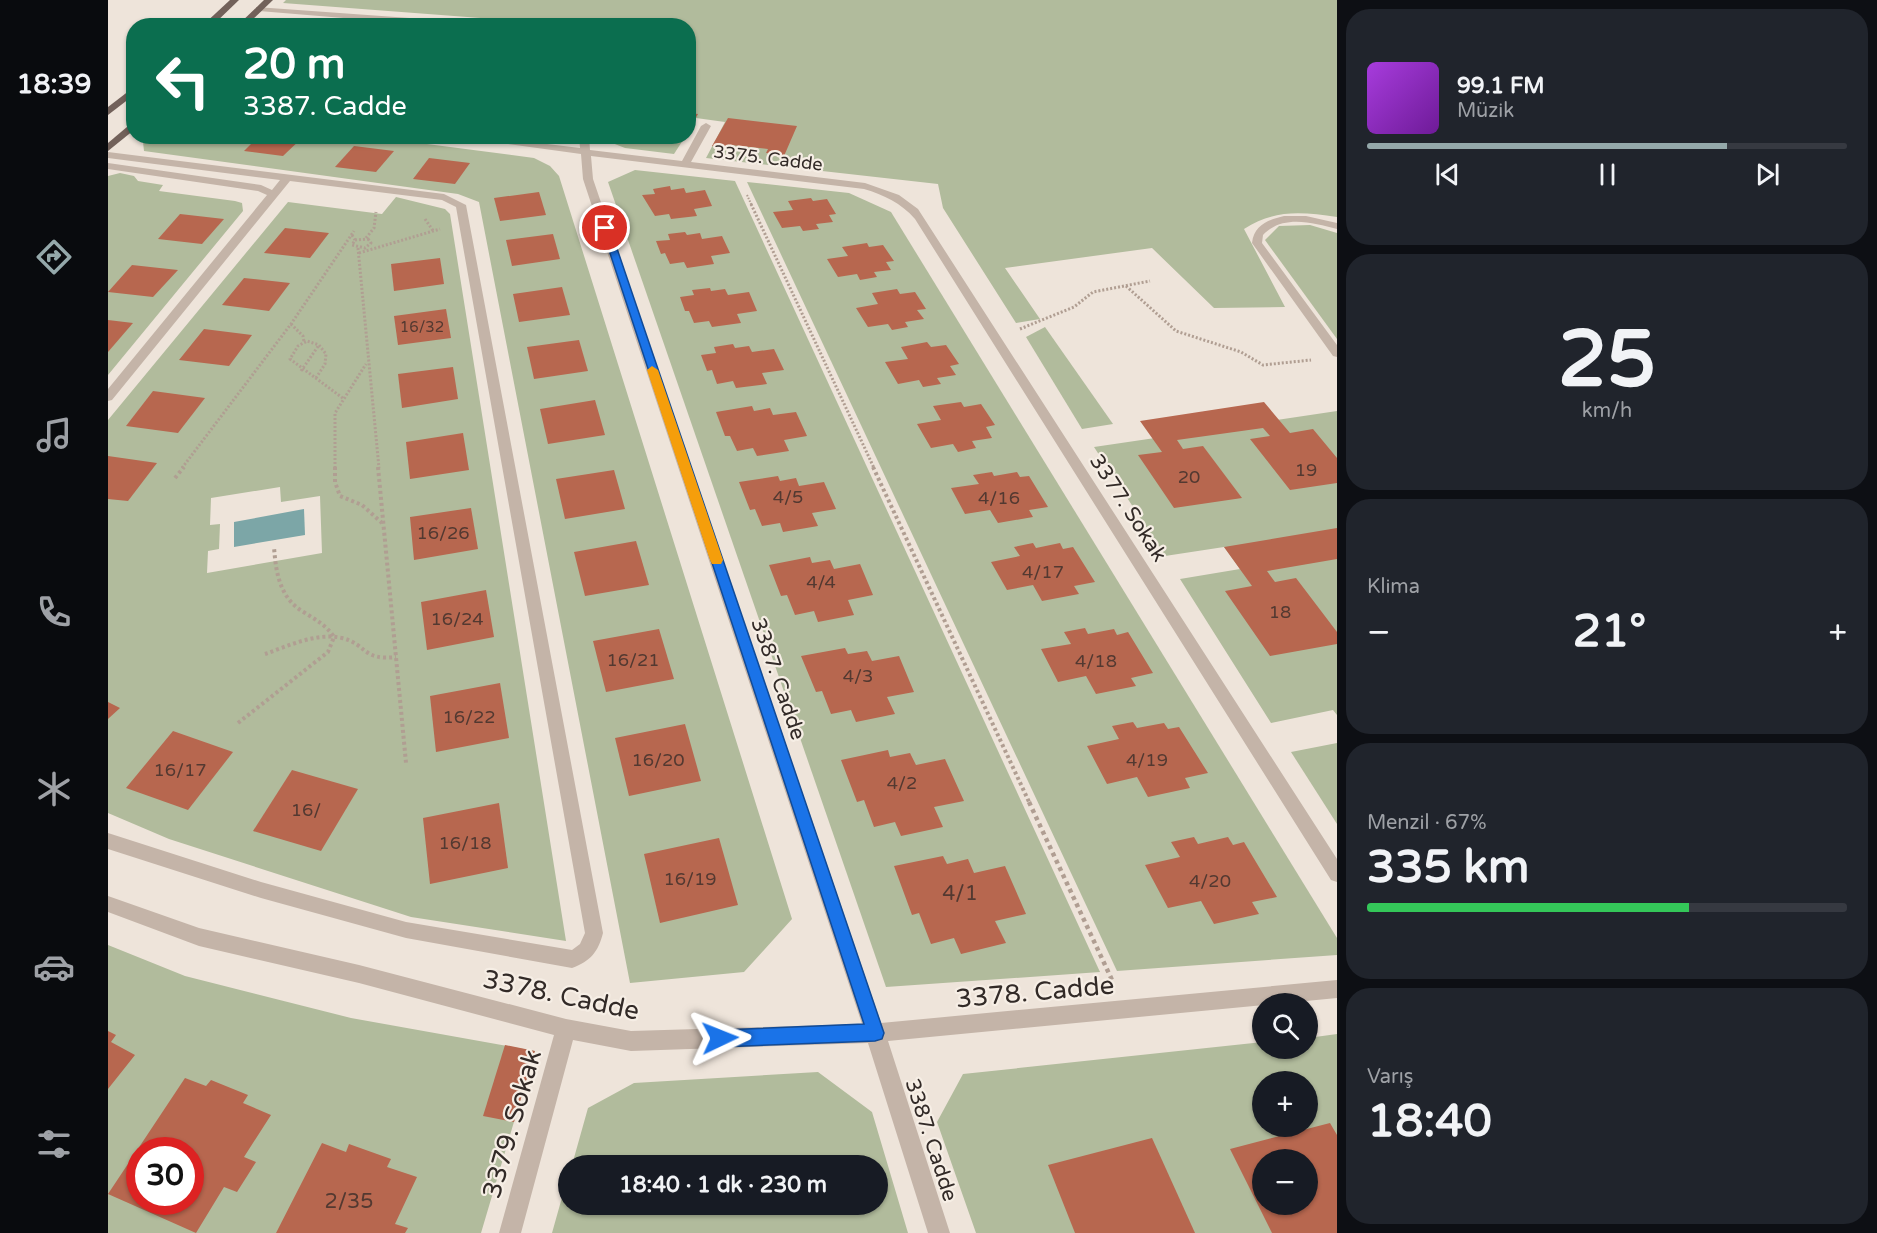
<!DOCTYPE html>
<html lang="tr">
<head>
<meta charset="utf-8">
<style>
	body { margin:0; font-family:"Varela Round",sans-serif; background:#20242c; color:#f1f3f6; height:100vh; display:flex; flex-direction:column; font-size:22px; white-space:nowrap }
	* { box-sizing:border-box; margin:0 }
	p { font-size:20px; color:#9ea1a6 }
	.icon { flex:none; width:33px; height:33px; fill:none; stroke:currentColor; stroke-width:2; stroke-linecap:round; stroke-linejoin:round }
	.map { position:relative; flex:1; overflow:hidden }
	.sheet { display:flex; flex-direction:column; gap:9px; padding:9px; background:#0d0f14; width:540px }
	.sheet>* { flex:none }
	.top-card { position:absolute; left:18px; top:18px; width:570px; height:126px; border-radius:24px; box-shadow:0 2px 4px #0004; background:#0b6e4f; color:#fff; overflow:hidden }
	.buttons { position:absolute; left:1144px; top:993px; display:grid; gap:12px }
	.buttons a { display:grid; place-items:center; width:66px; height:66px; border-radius:50%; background:#171b24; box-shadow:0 2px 4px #0004; font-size:30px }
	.speed { position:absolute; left:18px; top:1137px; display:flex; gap:12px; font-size:30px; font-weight:700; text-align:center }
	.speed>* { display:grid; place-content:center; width:78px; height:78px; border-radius:50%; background:#171b24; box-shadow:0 2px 4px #0004; line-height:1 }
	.speed .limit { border:9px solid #d22; background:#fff; color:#111 }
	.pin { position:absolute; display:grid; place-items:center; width:51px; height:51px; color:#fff; margin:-26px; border:3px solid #fff; border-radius:50%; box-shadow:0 2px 6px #0007 }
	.me { position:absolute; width:66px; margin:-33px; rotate:88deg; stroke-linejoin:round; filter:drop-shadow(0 0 4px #0008) }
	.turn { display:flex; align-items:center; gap:21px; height:126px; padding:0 18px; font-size:27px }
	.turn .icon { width:78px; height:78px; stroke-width:2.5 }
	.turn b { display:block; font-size:42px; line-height:51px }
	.big { font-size:45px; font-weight:700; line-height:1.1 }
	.sheet .card { flex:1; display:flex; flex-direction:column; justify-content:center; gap:9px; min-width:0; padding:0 21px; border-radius:24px; background:#20242c }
	.sheet .dial { align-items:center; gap:0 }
	.dial b { font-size:78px; line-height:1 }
	.song { display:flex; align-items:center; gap:18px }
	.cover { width:72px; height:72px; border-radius:9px; background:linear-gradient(135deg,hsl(280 70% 55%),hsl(280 70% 35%)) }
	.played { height:6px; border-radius:3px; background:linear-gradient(90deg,#94a8aa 75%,#363941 75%) }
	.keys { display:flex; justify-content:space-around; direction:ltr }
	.heat { display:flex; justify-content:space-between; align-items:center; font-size:33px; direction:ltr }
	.charge { height:9px; border-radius:4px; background:linear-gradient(90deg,#34c759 67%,#363941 0) }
	.trip { position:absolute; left:450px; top:1155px; width:330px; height:60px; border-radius:30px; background:#171b24; box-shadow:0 2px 4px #0004; font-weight:700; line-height:60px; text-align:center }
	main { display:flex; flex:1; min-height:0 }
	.tabs { display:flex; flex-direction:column; width:108px; justify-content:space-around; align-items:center; background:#090b0e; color:#9ea1a6 }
	.tabs .icon { width:42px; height:42px }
	.tabs .active { color:#94a8aa }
	.tabs b { font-size:27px; color:#f1f3f6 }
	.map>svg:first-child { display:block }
</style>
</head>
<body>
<main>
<nav class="tabs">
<b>18:39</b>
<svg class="icon active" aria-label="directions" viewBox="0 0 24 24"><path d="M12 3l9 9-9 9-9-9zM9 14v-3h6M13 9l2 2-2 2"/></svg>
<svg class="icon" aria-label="music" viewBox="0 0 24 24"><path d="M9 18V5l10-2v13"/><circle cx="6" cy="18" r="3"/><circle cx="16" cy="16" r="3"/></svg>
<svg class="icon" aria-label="phone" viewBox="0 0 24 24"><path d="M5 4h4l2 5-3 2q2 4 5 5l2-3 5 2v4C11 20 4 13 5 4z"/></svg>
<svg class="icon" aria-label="climate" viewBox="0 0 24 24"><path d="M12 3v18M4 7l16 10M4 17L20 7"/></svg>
<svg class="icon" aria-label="car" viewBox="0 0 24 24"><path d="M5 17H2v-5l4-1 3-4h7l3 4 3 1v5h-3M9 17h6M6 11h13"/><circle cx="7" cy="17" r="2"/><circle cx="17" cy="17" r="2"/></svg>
<svg class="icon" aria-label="filters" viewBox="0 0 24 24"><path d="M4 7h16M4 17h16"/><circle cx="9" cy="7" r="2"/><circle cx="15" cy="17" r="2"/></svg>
</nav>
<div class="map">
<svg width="1229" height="1233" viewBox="0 0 1229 1233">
	<rect width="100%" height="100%" fill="#eee4da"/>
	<!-- green -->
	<g fill="#b1bb9c" fill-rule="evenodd">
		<path d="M178,0H1229V217C1194,212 1167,209 1136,229L1177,307L1106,308L1044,248L897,268L932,319L908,323L835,208L830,184L598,158L617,122L588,118L581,131L580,26L463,25L175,3Z"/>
		<path d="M41,136L265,137L426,158L442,166L451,176L684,919L636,972L522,983L371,202L350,194L36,151L35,142Z"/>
		<path d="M489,137H577L566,154L517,148Z"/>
		<path d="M527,170L627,181L992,972L778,987L500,182Z"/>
		<path d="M12,173L26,176L30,181L55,185L51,191L127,201L134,203L135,211L0,375V176Z"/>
		<path d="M639,182L741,193L783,212L1229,938V955L1009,971Z"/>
		<path d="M288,197L337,209L342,214L458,941L303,917L61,839L0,813V420L180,202L274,214ZM172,487L173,502L212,496L214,553L99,573L100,551L111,549L112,524L102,525L103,498Z"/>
		<path d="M1202,225L1229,233V339L1157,240L1171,226Z"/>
		<path d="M937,327L1005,424L974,429L918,337Z"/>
		<path d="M1229,411V715L1225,710L1163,723L1072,579L1132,569L1116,547L1057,556L986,447Z"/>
		<path d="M1229,743V824L1183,752Z"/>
		<path d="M0,945L77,976L243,1018L427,1051L373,1233H0ZM32,1150H82V1202H32Z"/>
		<path d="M1229,1034V1233H868L829,1122L855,1074L1155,1042V1048H1200V1038ZM1155,1082H1200V1126H1155ZM1155,1160H1200V1204H1155Z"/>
		<path d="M710,1072L764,1112L800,1233H444L460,1176V1204H770V1166L464,1165L480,1108L526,1083Z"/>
	</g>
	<!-- water -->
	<path fill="#7ca6a7" d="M196,509L197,535L126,547V522Z"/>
	<!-- building -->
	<g fill="#b7674f" fill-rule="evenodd">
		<path d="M580,113L590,114L580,131Z"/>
		<path d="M620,118L689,126L676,156L658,153L660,149L623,145L621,149L604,146Z"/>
		<path d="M151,136H196L175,156L136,151Z"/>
		<path d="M559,136H577L574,142L557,140Z"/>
		<path d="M246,146L286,151L268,172L227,167Z"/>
		<path d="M321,158L362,163L347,184L305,179Z"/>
		<path d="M562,186L563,190L576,188L578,193L597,190L604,206L586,209L589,216L563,219L561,214L547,216L534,195L547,194L545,189Z"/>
		<path d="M431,192L438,215L392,221L386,198Z"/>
		<path d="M703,198L705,201L719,199L728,214L721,215L725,222L708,224L711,229L695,231L692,226L674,228L665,212L685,210L680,201Z"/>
		<path d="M72,214L116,219L94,244L50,239Z"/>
		<path d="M177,228L221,233L202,258L156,253Z"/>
		<path d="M577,232L579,235L592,233L594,239L614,236L622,253L603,256L606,264L579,268L576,262L562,264L557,253L553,254L548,241L562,240L560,234Z"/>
		<path d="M445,234L452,259L404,266L398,240Z"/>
		<path d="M759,243L761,247L775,245L786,261L778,262L783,270L766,272L769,277L752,280L749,274L730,277L719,259L740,256L734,247Z"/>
		<path d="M332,258L336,284L286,291L283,264Z"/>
		<path d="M24,265L70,270L45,297L0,292Z"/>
		<path d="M136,278L182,283L161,311L114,305Z"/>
		<path d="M454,287L462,315L411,322L405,294Z"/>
		<path d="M602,288L603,291L617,289L620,295L641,292L649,311L629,314L633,323L604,327L601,321L586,323L581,311H577L572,297L586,295L584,290Z"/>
		<path d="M789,289L792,294L807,292L818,309L809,310L816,319L797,322L800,327L784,330L780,324L760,327L748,308L770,304L764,293Z"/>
		<path d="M338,309L343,338L290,345L286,316Z"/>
		<path d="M0,320L25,323L0,352Z"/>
		<path d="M96,329L144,335L121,366L71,360Z"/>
		<path d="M471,340L480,371L426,379L419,347Z"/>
		<path d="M819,342L823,347L838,345L851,364L842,366L848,375L829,378L833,384L815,387L811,380L790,384L777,362L800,359L793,347Z"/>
		<path d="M625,344L627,348L641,346L644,352L666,349L676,370L654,373L659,384L628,388L625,381L609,384L604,370L599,371L593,355L608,353L606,347Z"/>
		<path d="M345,367L350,399L294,408L290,374Z"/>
		<path d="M45,391L97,398L70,433L18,426Z"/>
		<path d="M487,400L497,435L440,444L432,409Z"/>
		<path d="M853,402L856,407L873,404L887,425L878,427L884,438L864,441L868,448L850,452L845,444L823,448L809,424L833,420L825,406Z"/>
		<path d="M1156,402L1182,433L1205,429L1229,458V483L1182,490L1142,439L1162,436L1155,428L1069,440L1075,449L1095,446L1134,498L1066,508L1030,455L1054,452L1032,421Z"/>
		<path d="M644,406L646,411L662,408L665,415L688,412L699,436L676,440L681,451L649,456L645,448L629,451L622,436H617L608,412Z"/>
		<path d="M355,433L361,470L302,479L298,442Z"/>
		<path d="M0,456L49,463L20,501L0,499Z"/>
		<path d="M506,470L517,509L457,519L448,479Z"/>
		<path d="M884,472L886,476L909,472L912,477L921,476L940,507L921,510L925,517L890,523L882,510L857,514L843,488L871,484L865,475Z"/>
		<path d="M670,476L672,481L688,478L691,486L716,482L728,509L704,513L710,526L675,532L672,523L654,526L647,509L642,510L631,482Z"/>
		<path d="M363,508L370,549L306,560L302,517Z"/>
		<path d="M1229,528V559L1159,571L1167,582L1188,578L1229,632V644L1162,656L1117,591L1144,586L1116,547Z"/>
		<path d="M528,541L541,585L477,596L466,552Z"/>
		<path d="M925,543L928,548L952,543L955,549L965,547L987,582L966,586L971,594L934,601L925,585L899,590L883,562L912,556L906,547Z"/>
		<path d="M702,557L704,563L722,560L726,569L752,564L765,595L740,600L746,615L710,622L706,611L687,615L679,595L673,596L661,565Z"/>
		<path d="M378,590L386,637L319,650L313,602Z"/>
		<path d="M977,628L980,634L1006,629L1009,635L1020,632L1045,673L1023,678L1028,686L988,694L978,676L950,682L933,649L963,644L956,632Z"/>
		<path d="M551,629L566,679L498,692L485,641Z"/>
		<path d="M737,648L740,654L759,651L764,661L791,656L806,692L779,697L787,714L748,722L743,710L723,714L714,691L708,692L693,656Z"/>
		<path d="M392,683L401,738L328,752L322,696Z"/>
		<path d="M0,702L12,708L0,719Z"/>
		<path d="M1025,722L1029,728L1056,723L1060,729L1071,727L1100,773L1077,778L1082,788L1040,797L1029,777L999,784L979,746L1011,739L1004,726Z"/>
		<path d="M577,724L593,781L521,796L507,738Z"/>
		<path d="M65,731L125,752L80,810L18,788Z"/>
		<path d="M780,750L782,757L802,753L808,765L837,759L856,801L826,807L835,827L793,836L787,822L766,827L756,800L749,802L733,760Z"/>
		<path d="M184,770L250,789L213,851L145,831Z"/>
		<path d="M391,803L400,868L322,884L315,818Z"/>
		<path d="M1086,837L1090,844L1120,837L1125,845L1136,842L1169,897L1144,902L1151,914L1106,924L1093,901L1060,908L1037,865L1072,857L1063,842Z"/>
		<path d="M611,838L630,905L552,923L536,854Z"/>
		<path d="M835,856L839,864L860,859L866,873L897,866L918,914L887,921L898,943L853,954L846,938L823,944L811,913L804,915L786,866Z"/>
		<path d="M0,1031L8,1035L3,1042L27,1055L0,1089Z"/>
		<path d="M397,1045L427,1051L406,1122L375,1116Z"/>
		<path d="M77,1078L98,1086L103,1080L140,1095L135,1103L163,1115L136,1157L148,1162L129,1192L116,1187L88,1233L0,1194ZM32,1150H82V1202H32Z"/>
		<path d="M1222,1123L1229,1135V1233H1164L1122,1149ZM1155,1160H1200V1204H1155Z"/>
		<path d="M1044,1138L1087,1233H967L940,1165Z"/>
		<path d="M214,1143L238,1152L241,1144L283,1159L279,1167L309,1177L287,1224L300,1228L297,1233H168Z"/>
	</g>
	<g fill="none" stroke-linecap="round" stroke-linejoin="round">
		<!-- path-far3 -->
		<path stroke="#b09e92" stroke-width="2" stroke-dasharray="1.5 1.5" stroke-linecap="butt" d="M639,195L644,206"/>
		<!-- path-far2 -->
		<g stroke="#b09e92" stroke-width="3" stroke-dasharray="2 2" stroke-linecap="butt">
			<path d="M643,204L766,468"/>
			<path d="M317,219L326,232"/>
			<path d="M244,235L247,240"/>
			<path d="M258,238L266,228L268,212"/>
			<path d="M260,239L263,243L257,248L244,245L247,240Z"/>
			<path d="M250,248L271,468"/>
			<path d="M251,253L332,229"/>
			<path d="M1018,286L1068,331L1133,352L1155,365L1203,360"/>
			<path d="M183,324L195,336L196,342"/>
			<path d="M912,329L966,307L985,292L1042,281"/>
			<path d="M193,371L211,345"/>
			<path d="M208,378L217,364L218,354L211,345L199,341L190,346L182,359L236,399"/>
			<path d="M74,468L183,324L246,231"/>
			<path d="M227,468V413L258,364"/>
		</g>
		<!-- path-far1 -->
		<g stroke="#b09e92" stroke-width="4" stroke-dasharray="3 3" stroke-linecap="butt">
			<path d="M227,467V482L232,496L254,505L274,523"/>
			<path d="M270,467L298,763"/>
			<path d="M765,467L922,804"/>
			<path d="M67,478L76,467"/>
			<path d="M157,654C180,646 209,632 234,638C259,644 254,661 288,657"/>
			<path d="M130,723L220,652L226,637C218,625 208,620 197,613C172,599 168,574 166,547"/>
		</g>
		<!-- path -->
		<path stroke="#b09e92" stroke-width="4.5" stroke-dasharray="4 4" stroke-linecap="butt" d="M921,802L1004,980"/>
		<!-- minor -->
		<g fill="#c4b4a8" fill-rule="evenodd">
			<path d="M148,7L371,23L375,26H332L151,11H148Z"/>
			<path d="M181,23H211L215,26H177Z"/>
			<path d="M598,123L603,126L583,162L757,183L791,195L810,209L1229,859V882L1223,880L807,219C793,203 776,195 756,189L483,156L485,179L773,1023L1229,980V998L780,1041L842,1233H820L760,1043L523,1051L465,1040L413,1233H391L446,1035L251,983L91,946L0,912V896L91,928L251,965L458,1019L523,1031L754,1024L475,179L473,154L341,136H373L472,148L471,136H481L482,150L574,161L593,126Z"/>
			<path d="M0,152L336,194L358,205L495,933C490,952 483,961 464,968L298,938L153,898L0,849V833L153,882L298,922L464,950L472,944L477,933L348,207L334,200L182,181L4,400L0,401V389L159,195L150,191L0,169V163L153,185L164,190L172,180L0,158Z"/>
			<path d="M1176,216H1198L1229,223V229C1205,223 1175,214 1155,235L1154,243L1229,345V357L1225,356L1144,243C1146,225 1160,220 1176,216Z"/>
		</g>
		<!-- major -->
		<g fill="#72615a" fill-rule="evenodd">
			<path d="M122,0H131L104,26H94Z"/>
			<path d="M156,0H165L138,26H129Z"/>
			<path d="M26,87V95L0,115V107Z"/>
			<path d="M26,121V130L0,151V143Z"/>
		</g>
	</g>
	<!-- route -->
	<path fill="#1a73e8" stroke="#114b97" stroke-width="1.5" d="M493,226L502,228L776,1033L774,1039L767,1041L612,1047L605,1044L603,1038L605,1032L612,1030L756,1024Z"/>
	<!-- slow -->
	<path fill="#f59e0b" d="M544,366L550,370L615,560L613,564H604L602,560L539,370Z"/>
	<g text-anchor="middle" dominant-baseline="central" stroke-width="4.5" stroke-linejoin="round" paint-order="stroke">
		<!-- far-number labels -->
		<g font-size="15" fill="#533931">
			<text x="314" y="327">16/32</text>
		</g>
		<!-- far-street labels -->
		<g font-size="18" fill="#322a27" stroke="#f6eee5">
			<text transform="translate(660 158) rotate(7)">3375. Cadde</text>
		</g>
		<!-- number labels -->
		<g font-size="18" fill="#533931">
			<text x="1198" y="470">19</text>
			<text x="1081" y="477">20</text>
			<text x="680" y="497">4/5</text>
			<text x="891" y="498">4/16</text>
			<text x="335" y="533">16/26</text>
			<text x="935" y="572">4/17</text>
			<text x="713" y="582">4/4</text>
			<text x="1172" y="612">18</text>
			<text x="349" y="619">16/24</text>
			<text x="525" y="660">16/21</text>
			<text x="988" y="661">4/18</text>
			<text x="750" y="676">4/3</text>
			<text x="361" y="717">16/22</text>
			<text x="550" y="760">16/20</text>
			<text x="1039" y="760">4/19</text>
			<text x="72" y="770">16/17</text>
			<text x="794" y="783">4/2</text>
			<text x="198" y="810">16/</text>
			<text x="357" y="843">16/18</text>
			<text x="582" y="879">16/19</text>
			<text x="1102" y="881">4/20</text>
		</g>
		<!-- street labels -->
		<g font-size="21" fill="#322a27" stroke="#f6eee5">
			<text transform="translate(1020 508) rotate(57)">3377. Sokak</text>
			<text transform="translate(670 679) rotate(71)">3387. Cadde</text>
			<text transform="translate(823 1140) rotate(72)">3387. Cadde</text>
		</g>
		<!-- near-number labels -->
		<g font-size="21" fill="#533931">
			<text x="852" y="893">4/1</text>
			<text x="241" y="1201">2/35</text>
		</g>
		<!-- near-street labels -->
		<g font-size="26" fill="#322a27" stroke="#f6eee5">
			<text transform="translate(927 992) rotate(-5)">3378. Cadde</text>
			<text transform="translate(453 995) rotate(12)">3378. Cadde</text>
			<text transform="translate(404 1124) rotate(-74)">3379. Sokak</text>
		</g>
	</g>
</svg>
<div class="buttons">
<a><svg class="icon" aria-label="search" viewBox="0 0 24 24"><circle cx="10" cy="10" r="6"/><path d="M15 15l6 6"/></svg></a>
<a>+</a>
<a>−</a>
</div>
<div class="speed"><div class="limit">30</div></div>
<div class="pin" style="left:497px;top:228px;background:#d93025"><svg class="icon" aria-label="arrive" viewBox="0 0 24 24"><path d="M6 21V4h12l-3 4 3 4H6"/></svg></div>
<svg class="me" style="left:612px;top:1038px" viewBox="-20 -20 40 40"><path d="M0-17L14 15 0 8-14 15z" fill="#1a73e8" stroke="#fff" stroke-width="4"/></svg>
<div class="trip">18:40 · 1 dk · 230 m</div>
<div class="top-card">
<div class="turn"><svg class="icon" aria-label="left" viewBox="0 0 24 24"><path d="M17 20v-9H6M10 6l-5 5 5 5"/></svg><div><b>20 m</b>3387. Cadde</div></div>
</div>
</div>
<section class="sheet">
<div class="card">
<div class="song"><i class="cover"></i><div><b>99.1 FM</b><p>Müzik</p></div></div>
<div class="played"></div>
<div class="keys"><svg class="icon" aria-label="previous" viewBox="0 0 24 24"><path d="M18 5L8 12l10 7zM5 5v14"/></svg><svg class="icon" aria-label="pause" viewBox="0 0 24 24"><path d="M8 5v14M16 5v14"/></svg><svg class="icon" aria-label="next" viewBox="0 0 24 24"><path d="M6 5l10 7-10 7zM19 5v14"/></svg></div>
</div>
<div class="card dial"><b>25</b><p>km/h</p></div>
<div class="card"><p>Klima</p>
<div class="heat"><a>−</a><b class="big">21°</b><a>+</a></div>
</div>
<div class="card"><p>Menzil · 67%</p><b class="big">335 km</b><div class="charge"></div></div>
<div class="card"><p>Varış</p><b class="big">18:40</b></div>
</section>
</main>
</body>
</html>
